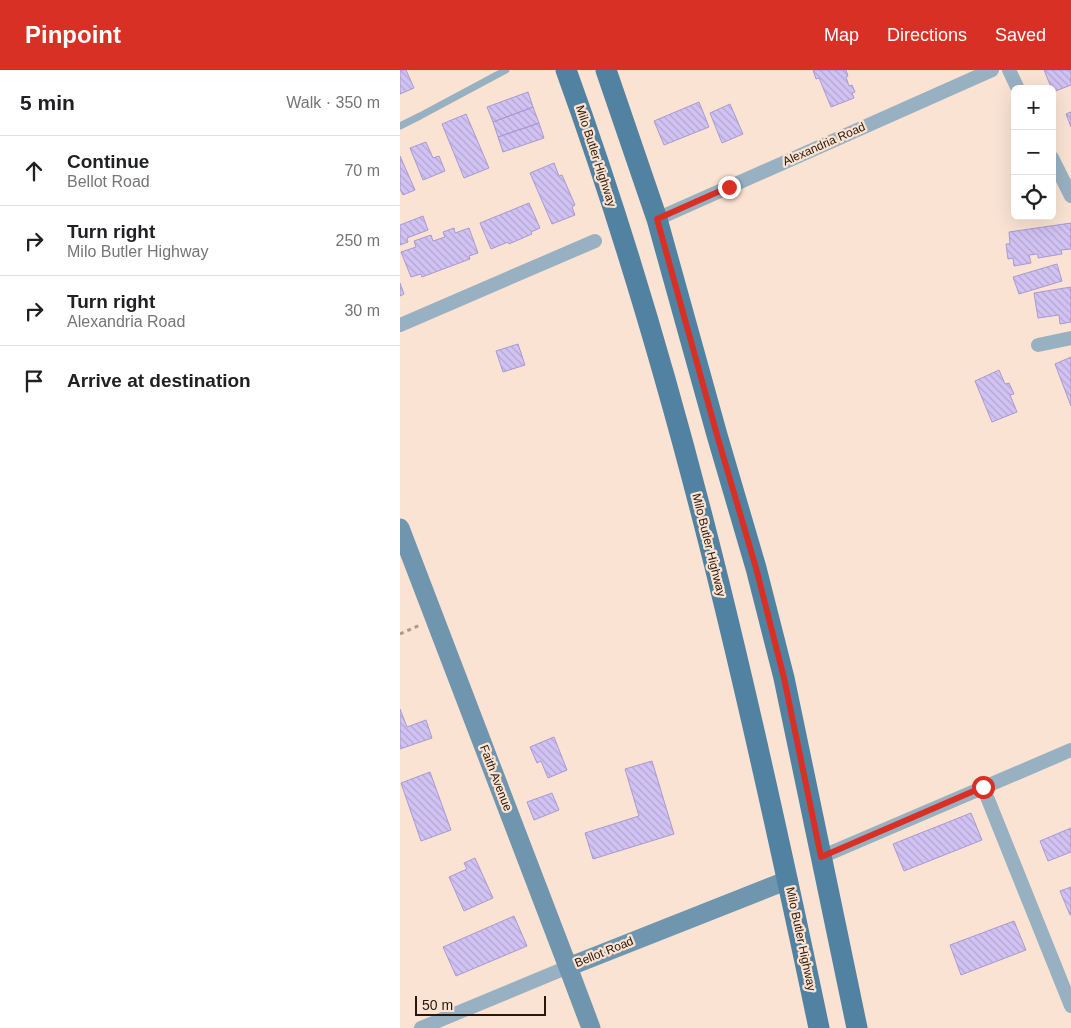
<!DOCTYPE html>
<html lang="en">
<head>
<meta charset="utf-8">
<style>
  body { margin:0; font-family:Helvetica,sans-serif; background:#f6f6f6; color:#202124 }
  .controls { position:absolute; right:15px; top:15px; display:grid; overflow:hidden; border-radius:8px; box-shadow:0 5px 20px #0002 }
  .controls button { width:45px; height:45px; display:grid; place-items:center; padding:0; border:0; border-bottom:1px solid #e0e0e0; background:#fff; color:#202124; font:25px sans-serif }
  .scale { position:absolute; left:15px; bottom:12px; width:131px; box-sizing:border-box; padding-left:5px; border:2px solid #2a1707; border-top:0; font-size:14px; line-height:18px; white-space:nowrap; color:#2a1707; -webkit-text-stroke:4px #fae3d3; paint-order:stroke }
  .stop { position:absolute; width:15px; height:15px; margin:-11px; border:4px solid #d93025; border-radius:50%; background:#fff }
  .stop.end { background:#d93025; border-color:#fff; box-shadow:0 1px 5px #0008 }
  .list { margin:0; padding:0; list-style:none }
  h2 { display:flex; justify-content:space-between; align-items:center; height:65px; margin:0; padding:0 20px; font-size:21px }
  h2 small { font-size:16px; font-weight:400; color:#757577 }
  .list li { display:grid; grid-template-columns:32px 1fr auto; gap:15px; align-items:center; box-sizing:border-box; height:70px; padding:0 20px; border-top:1px solid #e0e0e0 }
  .list b { display:block; font-size:19px; white-space:nowrap }
  .list p { margin:0; font-size:16px; white-space:nowrap; color:#757577 }
  .list em { font-size:16px; font-style:normal; color:#757577 }
  .icon { flex:none; width:28px; height:28px; fill:none; stroke:currentColor; stroke-width:2; stroke-linecap:round; stroke-linejoin:round }
  .map { position:relative; flex:none; width:671px; height:958px; overflow:hidden }
  header { display:flex; align-items:center; gap:30px; box-sizing:border-box; height:70px; padding:0 25px; background:#d93025; color:#fff }
  header strong { font-size:24px }
  nav { display:flex; gap:28px; margin-inline-start:auto; font-size:18px }
  main { display:flex }
  aside { flex:1; background:#fff }
  .map>svg:first-child { display:block }
  .building { fill:url(#building-back-hatch); stroke:#aa99d1 }
  .lines { fill:none; stroke-linecap:round; stroke-linejoin:round }
  .path { stroke:#af9989; stroke-width:3; stroke-dasharray:4 4; stroke-linecap:butt }
  .lane { stroke:#98b1c2; stroke-width:7 }
  .street { stroke:#98b1c2; stroke-width:14 }
  .secondary { stroke:#7096af; stroke-width:19 }
  .primary { stroke:#5282a1; stroke-width:21 }
  .route { stroke:#d93025; stroke-width:6 }
  .labels { text-anchor:middle; stroke-width:4.5; stroke-linejoin:round; paint-order:stroke }
  .street-label { font-size:12px; fill:#2a1707; stroke:#fae3d3 }
</style>
</head>
<body>
<header>
<strong>Pinpoint</strong>
<nav><a>Map</a><a>Directions</a><a>Saved</a></nav>
</header>
<main>
<aside>
<h2>5 min<small>Walk · 350 m</small></h2>
<ul class="list">
<li><svg class="icon" aria-label="ahead" viewBox="0 0 24 24"><path d="M12 20V5M6 11l6-6 6 6"/></svg><div><b>Continue</b><p>Bellot Road</p></div><em>70 m</em></li>
<li><svg class="icon" aria-label="right" viewBox="0 0 24 24"><path d="M7 20v-9h11M14 6l5 5-5 5"/></svg><div><b>Turn right</b><p>Milo Butler Highway</p></div><em>250 m</em></li>
<li><svg class="icon" aria-label="right" viewBox="0 0 24 24"><path d="M7 20v-9h11M14 6l5 5-5 5"/></svg><div><b>Turn right</b><p>Alexandria Road</p></div><em>30 m</em></li>
<li><svg class="icon" aria-label="arrive" viewBox="0 0 24 24"><path d="M6 21V4h12l-3 4 3 4H6"/></svg><div><b>Arrive at destination</b></div></li>
</ul>
</aside>
<div class="map">
<svg width="671" height="958" viewBox="0 0 671 958">
  <defs>
    <pattern id="building-back-hatch" width="6" height="6" patternUnits="userSpaceOnUse" patternTransform="scale(1.25)"><rect width="6" height="6" fill="#d0c2f3"/><path d="M-1 5l2 2M0 0l6 6M5-1l2 2" fill="none" stroke="#b3a6cf"/></pattern>
  </defs>
  <rect width="100%" height="100%" fill="#fae3d3"/>
  <path class="building" d="M0 0H6L14 18 0 24Z
    M413 0H446L448 6 446 7 449 16 452 15 455 22 452 23 454 28 431 37 419 8 416 9Z
    M644 0H671V15L653 22Z
    M128 22 133 37 93 52 87 37Z
    M299 32 309 57 264 75 254 51Z
    M330 34 343 64 322 73 310 43Z
    M133 37 139 53 98 67 93 52Z
    M671 42V57L666 44Z
    M66 44 89 98 64 108 42 54Z
    M139 53 144 68 103 82 98 67Z
    M26 72 33 88 39 86 45 101 23 110 10 78Z
    M0 86 15 120 3 125 0 119Z
    M154 93 159 106 162 105 175 135 172 137 175 145 152 154 130 103Z
    M129 133 140 158 131 162 132 164 109 174 108 172 91 179 80 153Z
    M23 146 28 160 7 168 8 172 0 175V155Z
    M671 153V179L661 180 662 184 638 188V184L629 185 631 193 614 196 613 188 608 189 606 174H610L609 162Z
    M54 158 55 163 69 158 78 183 69 186 70 189 22 207 21 204 11 207 1 182 16 177 14 171 31 165 33 171 45 167 43 162Z
    M657 194 662 211 619 224 613 207Z
    M0 213 4 224 0 226Z
    M671 217V252L660 254 659 245 638 248 634 223Z
    M118 274 125 295 103 302 96 281Z
    M671 287V336L655 294Z
    M599 300 605 314 609 313 614 324 610 325 617 342 592 352 575 311Z
    M0 639 7 657 26 650 32 668 0 679Z
    M154 667 167 700 148 708 141 691 137 693 130 677Z
    M252 691 274 764 193 789 185 763 239 746 225 699Z
    M30 702 51 760 21 771 1 713Z
    M152 723 159 740 134 750 127 732Z
    M571 743 582 770 504 801 493 774Z
    M671 758V782L648 791 640 771Z
    M75 788 93 828 64 841 49 807 67 799 64 793Z
    M671 817V845H670L660 821Z
    M114 846 127 876 56 906 43 877Z
    M614 851 626 880 561 905 550 875Z"/>
  <g class="lines">
    <path class="path" d="M0 564 20 555"/>
    <path class="lane" d="M0 56 20 46 106 0"/>
    <path class="street" d="M609 0 618 19
      M652 88 671 126
      M257 149 592 0
      M0 255 195 171
      M638 275 671 268
      M583 717 671 936
      M421 787 671 680
      M21 958 168 897"/>
    <path class="secondary" d="M0 458 168 897 191 958
      M168 897 388 810"/>
    <path class="primary" d="M166 0C279 311 351 635 419 958
      M206 0 257 149 317 365 356 498 384 608 457 958"/>
  </g>
  <g class="lines">
    <path class="route" d="M329 117 257 149 317 365 356 498 384 608 421 787 583 717"/>
  </g>
  <g class="labels">
    <g class="street-label">
      <text transform="translate(424 74) rotate(-24)" y="4">Alexandria Road</text>
      <text transform="translate(196 86) rotate(72)" y="4">Milo Butler Highway</text>
      <text transform="translate(309 475) rotate(76)" y="4">Milo Butler Highway</text>
      <text transform="translate(96 708) rotate(69)" y="4">Faith Avenue</text>
      <text transform="translate(401 869) rotate(78)" y="4">Milo Butler Highway</text>
      <text transform="translate(204 882) rotate(-22)" y="4">Bellot Road</text>
    </g>
  </g>
</svg>
<div class="controls">
<button>+</button>
<button>−</button>
<button><svg class="icon" aria-label="locate" viewBox="0 0 24 24"><circle cx="12" cy="12" r="6"/><path d="M12 2v4M12 18v4M2 12h4M18 12h4"/></svg></button>
</div>
<div class="scale">50 m</div>
<div class="stop" style="left:583px;top:717px"></div>
<div class="stop end" style="left:329px;top:117px"></div>
</div>
</main>
</body>
</html>
